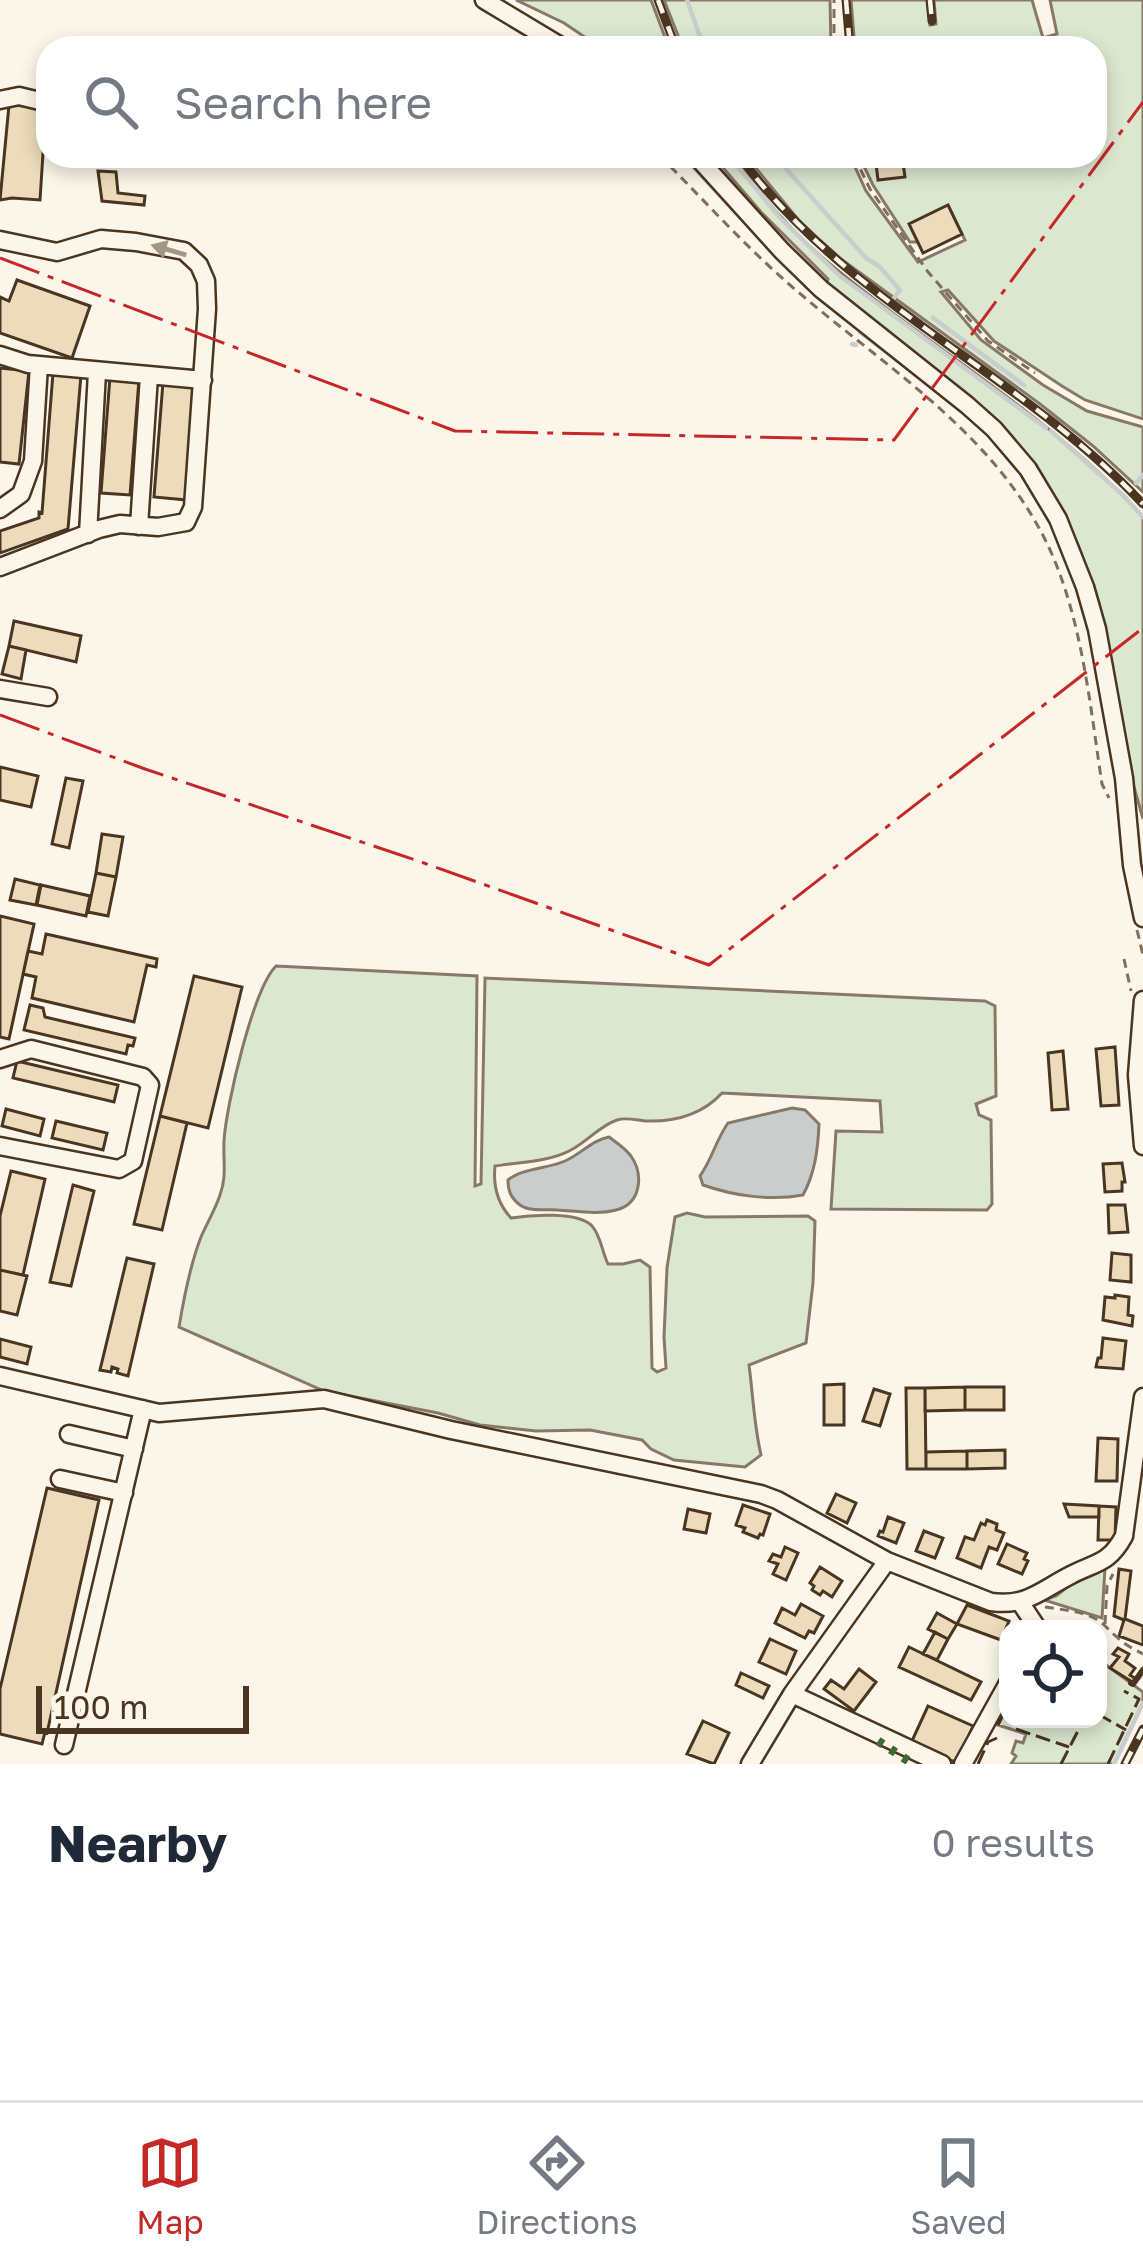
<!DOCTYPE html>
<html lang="en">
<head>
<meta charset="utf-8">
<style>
  body { margin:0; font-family:"Golos Text",sans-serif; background:#f6f6f7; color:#1f2937 }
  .controls { position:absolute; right:36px; bottom:36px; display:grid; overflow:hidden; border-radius:24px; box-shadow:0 6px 18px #0003 }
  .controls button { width:108px; height:108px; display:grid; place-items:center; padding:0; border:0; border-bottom:3px solid #e0e1e3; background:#fff; color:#1f2937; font:60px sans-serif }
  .scale { position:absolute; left:36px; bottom:30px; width:213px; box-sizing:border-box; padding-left:12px; border:6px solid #4a3520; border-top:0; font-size:33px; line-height:42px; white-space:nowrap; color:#4a3520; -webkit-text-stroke:9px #fbf6e9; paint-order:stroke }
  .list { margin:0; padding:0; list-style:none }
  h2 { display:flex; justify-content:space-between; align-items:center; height:156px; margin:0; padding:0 48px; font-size:51px }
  h2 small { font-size:39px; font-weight:400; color:#747a83 }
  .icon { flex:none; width:66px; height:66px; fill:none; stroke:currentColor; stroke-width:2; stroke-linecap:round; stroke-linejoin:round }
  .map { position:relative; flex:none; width:1143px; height:1764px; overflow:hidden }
  .search { position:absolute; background:#fff; box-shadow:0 6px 18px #0003; left:36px; right:36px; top:36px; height:132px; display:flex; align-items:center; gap:30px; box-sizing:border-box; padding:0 42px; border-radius:36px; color:#747a83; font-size:45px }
  .sheet { height:336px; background:#fff }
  nav { display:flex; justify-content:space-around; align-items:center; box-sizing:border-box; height:168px; border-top:3px solid #e0e1e3; background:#fff; font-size:33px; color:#747a83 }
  nav a { display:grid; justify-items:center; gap:6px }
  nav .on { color:#c62828 }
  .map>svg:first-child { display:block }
  .green { fill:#dce7d0; stroke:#887966; stroke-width:3 }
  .water { fill:#c9cecd; stroke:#887966; stroke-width:3 }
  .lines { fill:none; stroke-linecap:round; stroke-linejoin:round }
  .stream { stroke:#c9cecd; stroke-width:4.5 }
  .building { fill:#ecdcbc; stroke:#4a3520; stroke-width:3 }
  .minor-casing { stroke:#4a3520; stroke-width:21 }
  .path { stroke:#7f6f5c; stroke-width:3; stroke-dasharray:9 6; stroke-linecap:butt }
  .minor { stroke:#fbf6e9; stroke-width:16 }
  .rail-casing { stroke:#4a3520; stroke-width:9 }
  .rail { stroke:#fbf6e9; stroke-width:4.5; stroke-dasharray:14; stroke-linecap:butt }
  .hedge { stroke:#436837; stroke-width:9; stroke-dasharray:6 9; stroke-linecap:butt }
  .fence { stroke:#4a3520; stroke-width:3; stroke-dasharray:15 6; stroke-linecap:butt }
  .wall { stroke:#4a3520; stroke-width:6 }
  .power { stroke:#c62828; stroke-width:3; stroke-dasharray:42 9 6 9; stroke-linecap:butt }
  .oneway { fill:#a29684 }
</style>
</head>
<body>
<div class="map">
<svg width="1143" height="1764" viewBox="0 0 1143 1764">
  <rect width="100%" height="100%" fill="#fbf6e9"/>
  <path class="green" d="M516 0H651L669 48H601L564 23Z
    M664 0H830L831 48H683Z
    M851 0H928L930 25 936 24 934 0H1032L1043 38 1057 34 1050 0H1143V419L1085 400 1062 386 994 341 948 290 941 292 981 340 1043 385 1087 411 1143 427V492L1093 446 1040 404 841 259 801 223 746 156H850L866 191 918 262 965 240 948 206 910 224 918 242H910L873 185 859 156H1095V48H855Z
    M713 156H731C760 195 793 233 830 264 933 350 1052 416 1143 517V819L1129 769 1099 603 1078 545 1042 479 826 284 828 279 761 212Z
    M276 966 477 976 475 1186 481 1184 485 978 985 1001 995 1006 996 1096 976 1104 979 1115 991 1120 992 1204 987 1210 831 1209 836 1131 882 1132 880 1101 722 1093C702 1115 674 1122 645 1121 636 1120 625 1117 617 1120 599 1126 586 1143 569 1151 548 1162 518 1162 495 1166 493 1185 498 1204 511 1218 530 1215 578 1211 592 1226 601 1236 602 1252 608 1264H623L640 1260 650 1267 652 1368 657 1372 666 1368 664 1337 667 1268 675 1217 687 1213 705 1217 808 1216 815 1221 813 1283 806 1343 749 1365C753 1395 754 1425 761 1455L745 1467 674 1460 651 1449 642 1440 590 1430 536 1431 480 1425 438 1413 324 1391 179 1327C184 1297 190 1265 201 1237 207 1223 215 1210 220 1195 227 1176 223 1161 224 1141 226 1106 253 989 276 966Z
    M1105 1568 1102 1618 1044 1600 1056 1596 1079 1578Z
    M1098 1659 1143 1692V1703L1114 1764H1011L1016 1756 1012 1753 1016 1741 1023 1743 1026 1734 998 1725 1008 1704V1719H1098Z"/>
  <path class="water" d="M792 1108 805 1110 819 1124C818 1149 815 1173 803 1195 771 1201 734 1196 703 1185L700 1176C712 1159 716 1140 728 1123Z
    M609 1137C617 1143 625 1148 631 1156 644 1175 641 1204 616 1210 598 1215 576 1211 558 1210 546 1209 530 1212 520 1205 511 1198 508 1191 508 1180 523 1168 547 1169 565 1161 581 1154 592 1140 609 1137Z"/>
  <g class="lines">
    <path class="stream" d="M687 0 704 48
      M683 156 757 235
      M729 156 780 218 840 276 1046 428
      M777 156 787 170 866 258 880 267 900 290 894 298
      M825 302 845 319
      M933 318 1024 385
      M860 332 915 374
      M852 344 856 345
      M1051 431 1124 496 1143 517
      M1136 483 1143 475
      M1114 1764 1143 1703"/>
  </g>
  <path class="building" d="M9 105 46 107 40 200 12 198 0 200Z
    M113 156H171L170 166 113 160Z
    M875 156H902L905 177 878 180Z
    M98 171 116 172 118 193 145 196 144 205 102 201Z
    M948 205 962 234 923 253 909 224Z
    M17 280 90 306 72 358 0 333V297L9 301Z
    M0 368 29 371 19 464 0 462Z
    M53 373 81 375 68 529 0 553V531L39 518V512L42 513Z
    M110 377 139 379 130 495 101 493Z
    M163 382 197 384 187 500 154 497Z
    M14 621 81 636 76 662 9 646Z
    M9 646 26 650 21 679 2 674Z
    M0 767 38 776 31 807 0 800Z
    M66 778 83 781 69 848 52 844Z
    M102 834 123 837 116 877 96 873Z
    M96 873 116 877 108 916 88 912Z
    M15 879 40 885 36 905 10 900Z
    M41 885 90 896 86 916 37 905Z
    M0 916 34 924 9 1039 0 1037Z
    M46 934 157 959 156 967 147 965 134 1022 32 998 36 977 23 974 28 951 42 954Z
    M194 976 242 987 208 1128 160 1116Z
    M30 1005 43 1008 45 1017 135 1038 133 1046 128 1045 126 1054 24 1030Z
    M1115 1047 1119 1105 1101 1106 1096 1049Z
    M1063 1051 1068 1109 1052 1110 1048 1053Z
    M17 1061 118 1085 114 1102 13 1078Z
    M6 1109 44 1119 40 1136 2 1126Z
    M160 1116 187 1123 162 1230 134 1224Z
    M56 1121 107 1133 103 1150 52 1138Z
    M1122 1163 1125 1182H1122V1191L1105 1192 1103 1164Z
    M11 1171 45 1179 23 1275 0 1270V1216Z
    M73 1185 94 1191 71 1286 50 1282Z
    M1108 1205H1125L1128 1232 1109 1233Z
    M1112 1253 1131 1255V1282L1110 1280Z
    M127 1258 154 1264 128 1376 117 1373 118 1369 112 1367 111 1372 100 1370Z
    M0 1270 27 1276 17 1315 0 1311Z
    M1115 1295 1129 1297 1128 1315 1133 1316 1132 1326 1103 1320 1105 1297 1115 1298Z
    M1103 1338 1126 1341 1123 1369 1096 1367 1098 1358H1101Z
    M0 1339 31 1347 27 1364 0 1357Z
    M844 1384V1425H824V1385Z
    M965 1387V1410L925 1411V1388Z
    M965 1387H1004V1410H965Z
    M906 1388H925L926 1469H907Z
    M874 1389 890 1394 880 1426 863 1421Z
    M1098 1438 1118 1439 1117 1481H1096Z
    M1005 1450V1468L967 1469V1451Z
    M967 1451V1469H926V1452Z
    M47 1488 99 1500 47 1733 45 1732 42 1744 0 1734V1689Z
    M836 1494 856 1503 847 1523 827 1513Z
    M1064 1504 1099 1506V1517H1069Z
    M743 1505 770 1514 763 1535 760 1534 758 1538 743 1532 745 1528 736 1525Z
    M1099 1506 1116 1507 1115 1540H1098Z
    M688 1509 710 1514 706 1533 684 1529Z
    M888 1517 904 1523 896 1543 878 1536 880 1531 883 1532Z
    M987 1520 997 1524 996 1530 1004 1533 997 1550 989 1547 981 1568 957 1558 965 1537 974 1540 981 1523 985 1525Z
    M924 1531 943 1538 935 1558 916 1551Z
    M1007 1544 1027 1553 1024 1559 1028 1561 1022 1574 998 1564Z
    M785 1547 798 1553 786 1580 773 1574 778 1564 769 1561 773 1554 781 1557Z
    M820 1567 842 1581 832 1597 823 1591 820 1595 812 1590 814 1586 810 1583Z
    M1119 1569 1131 1571 1125 1619 1143 1626V1645L1119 1636 1124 1620 1114 1616Z
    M801 1604 823 1616 814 1633 809 1631 805 1638 775 1623 782 1608 795 1615Z
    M967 1605 1009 1621 1001 1640 957 1624Z
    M937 1613 957 1624 948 1639 928 1629Z
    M935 1632 948 1639 937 1660 923 1654Z
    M770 1639 796 1651 786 1674 759 1662Z
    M909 1647 981 1682 971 1700 899 1667Z
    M1118 1648 1129 1654 1125 1661 1135 1668 1130 1675 1136 1679 1134 1683 1110 1668 1119 1657 1113 1654Z
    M859 1669 876 1682 854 1711 824 1689 831 1680 844 1689Z
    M741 1673 769 1686 763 1698 736 1685Z
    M928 1706 973 1726 957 1763 911 1743Z
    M703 1721 729 1733 714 1764 687 1754Z"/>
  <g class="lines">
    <g class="minor-casing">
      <path id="minor" d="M484 0 564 48
        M0 100 19 96 48 103
        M696 156 782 251 821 289 967 405 994 429 1028 469 1058 519 1085 587 1097 629 1124 778 1132 865 1143 918
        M0 240 57 252 101 239 136 242 184 251 199 265 206 281 207 309 193 507 186 522 158 527 120 524 99 529 0 567
        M0 355 28 364 203 380
        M0 509 21 494 33 461 39 365
        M139 526 149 376
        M88 534 97 372
        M0 689 48 697
        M1143 1000 1137 1075 1143 1146
        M0 1059 31 1049 143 1077 150 1085 133 1161 119 1169 0 1146
        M0 1376 159 1413 324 1399 451 1430 761 1494 777 1500 887 1561 991 1602C1027 1607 1041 1590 1071 1575 1096 1562 1109 1564 1124 1536L1143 1397
        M69 1434 134 1449
        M60 1479 124 1493
        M887 1561 792 1694 942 1764
        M1020 1602 1038 1629
        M64 1745 143 1409
        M750 1764 792 1694
        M963 1764 1008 1683"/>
    </g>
    <path class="path" d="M834 48V0
      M660 156C703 199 744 245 790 285 884 367 998 434 1051 552 1083 625 1090 706 1102 784L1109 798
      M854 156 870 189 928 272 988 341 1035 373
      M1137 930 1143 955
      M1124 959 1131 991
      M1045 1607C1063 1610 1088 1611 1103 1624 1119 1639 1121 1643 1143 1654
      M1105 1624 1107 1586 1113 1574"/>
    <use href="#minor" class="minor"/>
    <g class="rail-casing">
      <path id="rail" d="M658 0 676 48
        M846 0 850 48
        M930 0 932 21
        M739 156C849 305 1020 372 1143 504
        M1125 1764 1143 1729"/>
    </g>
    <use href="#rail" class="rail"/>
    <path class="hedge" d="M878 1741 913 1764"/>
    <path class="fence" d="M1098 1714 1126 1730
      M998 1725 1008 1704
      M1016 1729 1069 1747
      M978 1764 988 1742 997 1738
      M1061 1764 1084 1719
      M1108 1764 1139 1699 1124 1691"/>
    <path class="wall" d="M1131 1683 1133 1684 1143 1670"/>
    <path class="power" d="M0 258 455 431 894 440 1143 102
      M0 715 145 769 424 863 709 965 1143 628"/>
  </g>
  <defs><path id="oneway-solid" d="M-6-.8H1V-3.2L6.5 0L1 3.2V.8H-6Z" transform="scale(3)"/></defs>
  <use class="oneway" href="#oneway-solid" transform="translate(169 250) rotate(-164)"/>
</svg>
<div class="controls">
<button><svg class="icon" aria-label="locate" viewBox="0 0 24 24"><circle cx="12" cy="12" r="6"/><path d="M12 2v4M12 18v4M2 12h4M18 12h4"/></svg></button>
</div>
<div class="scale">100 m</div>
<div class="search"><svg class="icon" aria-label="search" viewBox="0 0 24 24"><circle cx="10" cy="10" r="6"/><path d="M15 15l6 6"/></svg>Search here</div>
</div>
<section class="sheet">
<h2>Nearby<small>0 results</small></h2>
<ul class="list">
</ul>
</section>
<nav>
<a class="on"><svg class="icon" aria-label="map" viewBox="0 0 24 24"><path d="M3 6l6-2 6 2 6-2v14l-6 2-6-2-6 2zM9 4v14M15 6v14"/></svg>Map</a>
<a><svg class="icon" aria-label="directions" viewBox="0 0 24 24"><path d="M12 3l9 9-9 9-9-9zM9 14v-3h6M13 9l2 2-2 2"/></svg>Directions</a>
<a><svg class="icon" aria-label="saved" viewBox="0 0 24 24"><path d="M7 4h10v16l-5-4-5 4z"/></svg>Saved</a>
</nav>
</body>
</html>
